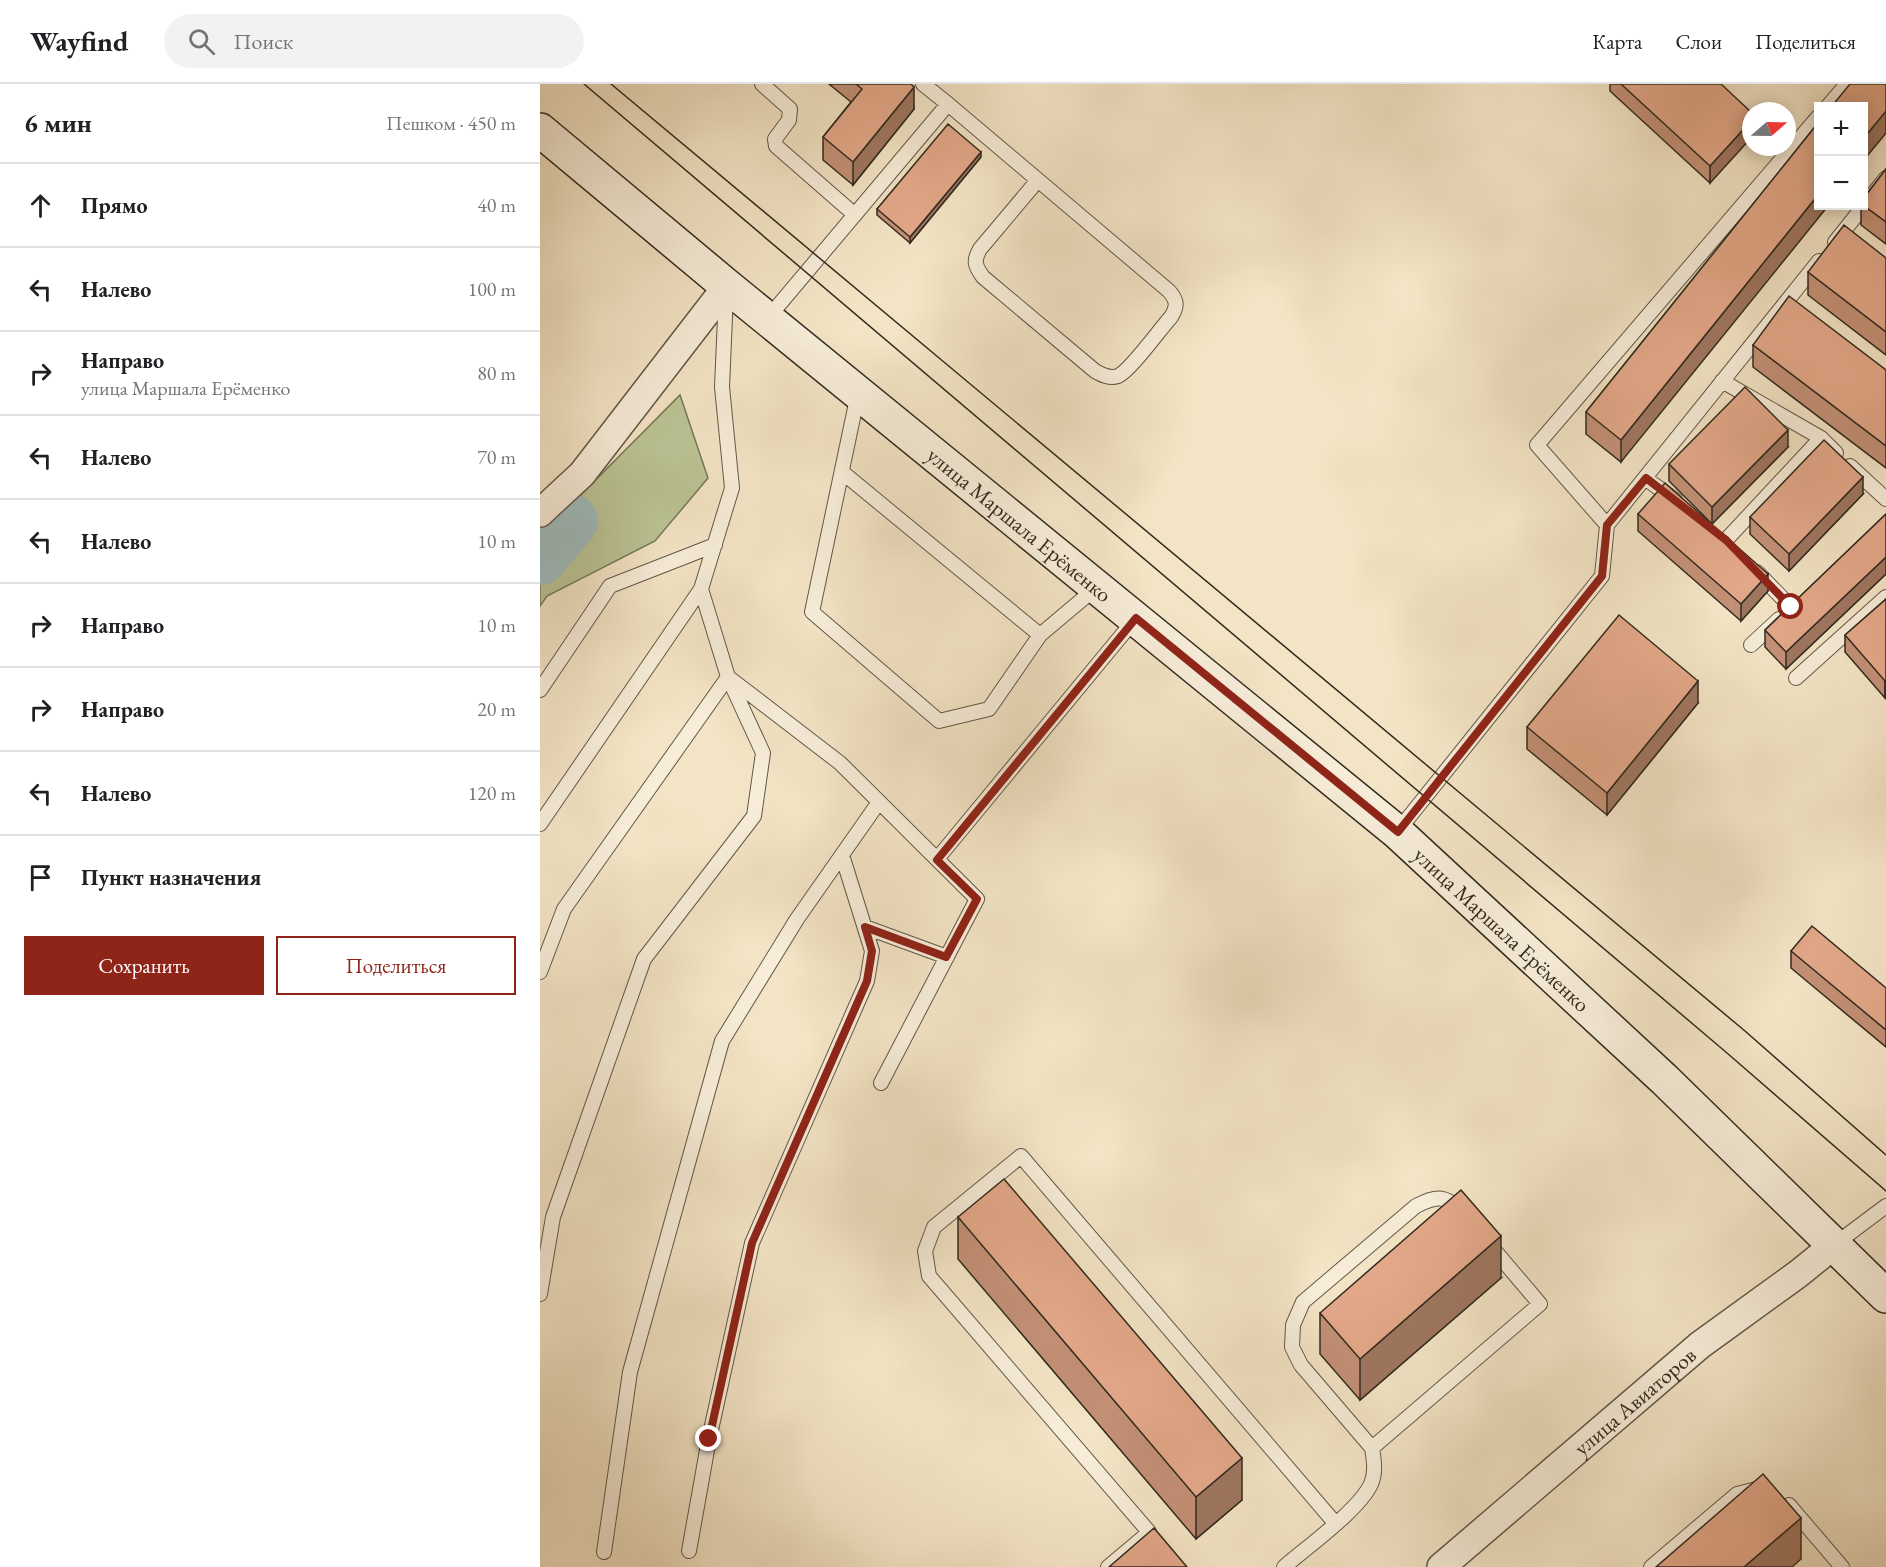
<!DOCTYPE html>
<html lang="ru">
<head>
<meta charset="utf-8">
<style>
  body { margin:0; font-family:"EB Garamond",serif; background:#f2f2f2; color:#202124 }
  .controls { position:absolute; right:18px; top:18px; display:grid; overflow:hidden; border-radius:0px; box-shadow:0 3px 15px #0003 }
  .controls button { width:54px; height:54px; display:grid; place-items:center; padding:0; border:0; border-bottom:2px solid #e0e0e0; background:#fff; color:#202124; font:30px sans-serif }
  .compass { position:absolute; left:1202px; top:18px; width:54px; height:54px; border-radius:50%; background:#fff; box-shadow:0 3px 15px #0003; rotate:70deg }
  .stop { position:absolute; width:18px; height:18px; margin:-14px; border:4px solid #8f2418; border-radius:50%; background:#fff }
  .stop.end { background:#8f2418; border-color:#fff; box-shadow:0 2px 6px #0008 }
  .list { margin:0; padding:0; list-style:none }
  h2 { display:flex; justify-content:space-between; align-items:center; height:78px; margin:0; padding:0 24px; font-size:26px }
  h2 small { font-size:20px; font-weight:400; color:#757577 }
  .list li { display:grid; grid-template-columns:39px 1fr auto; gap:18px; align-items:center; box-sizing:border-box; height:84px; padding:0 24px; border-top:2px solid #e0e0e0 }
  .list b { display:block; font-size:22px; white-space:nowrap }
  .list p { margin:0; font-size:20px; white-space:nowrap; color:#757577 }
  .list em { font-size:20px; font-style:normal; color:#757577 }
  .actions { display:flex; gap:12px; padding:18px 24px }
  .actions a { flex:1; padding:14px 0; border:2px solid #8f2418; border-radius:0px; text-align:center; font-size:21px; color:#8f2418 }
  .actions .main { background:#8f2418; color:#fff }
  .icon { flex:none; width:33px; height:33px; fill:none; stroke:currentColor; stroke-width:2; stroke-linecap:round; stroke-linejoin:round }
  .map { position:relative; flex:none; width:1346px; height:1483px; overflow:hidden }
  header { display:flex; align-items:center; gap:36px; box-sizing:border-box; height:84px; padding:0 30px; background:#fff; border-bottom:2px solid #e0e0e0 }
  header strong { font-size:28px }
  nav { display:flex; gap:33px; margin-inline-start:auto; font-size:21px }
  .search { width:420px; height:54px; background:#f2f2f2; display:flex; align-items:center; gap:15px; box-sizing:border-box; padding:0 21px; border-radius:33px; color:#757577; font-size:22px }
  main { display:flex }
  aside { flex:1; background:#fff }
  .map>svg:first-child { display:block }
  .green { fill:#bbc495; stroke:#76775a; stroke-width:1.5 }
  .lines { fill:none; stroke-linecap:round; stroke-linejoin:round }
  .river { stroke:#9fbcbe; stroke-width:54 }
  .lane-casing { stroke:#625848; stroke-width:16 }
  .street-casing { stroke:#625848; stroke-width:30 }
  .secondary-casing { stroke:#322a1f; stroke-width:36 }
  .lane { stroke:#f7edd9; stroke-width:14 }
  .street { stroke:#f7edd9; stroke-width:27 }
  .secondary { stroke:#f7edd9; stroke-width:33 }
  .tram { stroke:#322a1f; stroke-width:1.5 }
  .wall { fill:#c39076; stroke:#322a1f; stroke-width:1.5 }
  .shaded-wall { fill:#9f7660; stroke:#322a1f; stroke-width:1.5 }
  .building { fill:#e3a889; stroke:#322a1f; stroke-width:1.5 }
  .route { stroke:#8f2418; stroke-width:8 }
  .labels { text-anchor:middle; stroke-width:6; stroke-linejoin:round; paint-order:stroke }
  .street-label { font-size:22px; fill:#322a1f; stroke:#f7edd9 }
</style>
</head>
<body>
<header>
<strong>Wayfind</strong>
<div class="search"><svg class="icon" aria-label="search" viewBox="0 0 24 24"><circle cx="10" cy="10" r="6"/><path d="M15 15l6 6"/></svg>Поиск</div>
<nav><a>Карта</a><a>Слои</a><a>Поделиться</a></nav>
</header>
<main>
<aside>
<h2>6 мин<small>Пешком · 450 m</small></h2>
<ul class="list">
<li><svg class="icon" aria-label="ahead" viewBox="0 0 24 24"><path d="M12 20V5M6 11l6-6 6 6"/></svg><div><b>Прямо</b></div><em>40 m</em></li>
<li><svg class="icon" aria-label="left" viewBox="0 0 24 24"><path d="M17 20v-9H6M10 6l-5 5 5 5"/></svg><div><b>Налево</b></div><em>100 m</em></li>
<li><svg class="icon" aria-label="right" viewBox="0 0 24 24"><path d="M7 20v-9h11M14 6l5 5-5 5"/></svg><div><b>Направо</b><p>улица Маршала Ерёменко</p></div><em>80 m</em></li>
<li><svg class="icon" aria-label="left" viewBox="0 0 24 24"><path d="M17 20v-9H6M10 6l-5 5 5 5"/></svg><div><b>Налево</b></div><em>70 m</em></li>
<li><svg class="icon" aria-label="left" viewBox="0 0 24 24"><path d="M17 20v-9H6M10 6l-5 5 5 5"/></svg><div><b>Налево</b></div><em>10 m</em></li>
<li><svg class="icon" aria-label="right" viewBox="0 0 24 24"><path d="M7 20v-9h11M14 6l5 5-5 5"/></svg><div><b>Направо</b></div><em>10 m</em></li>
<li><svg class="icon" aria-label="right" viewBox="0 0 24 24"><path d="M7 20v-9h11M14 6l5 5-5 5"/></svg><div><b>Направо</b></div><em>20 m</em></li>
<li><svg class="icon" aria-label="left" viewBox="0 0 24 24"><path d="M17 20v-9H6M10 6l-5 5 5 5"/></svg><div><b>Налево</b></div><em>120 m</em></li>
<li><svg class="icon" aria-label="arrive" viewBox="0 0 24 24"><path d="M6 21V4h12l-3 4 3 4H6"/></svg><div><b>Пункт назначения</b></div></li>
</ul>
<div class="actions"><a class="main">Сохранить</a><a>Поделиться</a></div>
</aside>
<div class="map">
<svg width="1346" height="1483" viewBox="0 0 1346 1483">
  <rect width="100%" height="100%" fill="#f3e4c5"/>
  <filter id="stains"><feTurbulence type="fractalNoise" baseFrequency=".00333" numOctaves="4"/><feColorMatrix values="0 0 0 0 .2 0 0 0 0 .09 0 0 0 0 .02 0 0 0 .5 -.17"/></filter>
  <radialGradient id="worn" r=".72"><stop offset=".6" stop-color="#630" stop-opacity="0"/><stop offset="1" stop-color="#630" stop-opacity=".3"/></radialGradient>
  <path class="green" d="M140 311 168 394 115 457 7 512 0 522V452Z"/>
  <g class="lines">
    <path class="river" d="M0 474 31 437"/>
    <g class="lane-casing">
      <path id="lane" d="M222 0 250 25 249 36 235 55 236 62 315 131
        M408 20 629 207C637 216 638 222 631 233 620 245 590 287 578 292 570 295 562 291 555 287L443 193C435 182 433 177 440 165L498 96
        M1288 22 1307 0
        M1295 158 1346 94
        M227 235 408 20 383 0
        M1182 297 1281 354 1296 369
        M318 310 272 528 399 637 449 625 500 551 557 503
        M1310 382 1346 415
        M302 388 500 551
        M1105 394 1135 416
        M1067 441 1279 177
        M1186 456 1281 354
        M1217 488 1251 523
        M1211 561 1239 535
        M1256 594 1346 513
        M0 606 70 502 175 461
        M0 740 161 505
        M857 748 1062 492 1067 441 997 361 1278 33
        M397 775 596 534
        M325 843 407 873
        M0 888 24 825 188 593 300 679 437 815 341 999
        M1294 1161 1346 1122
        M0 1210 13 1133 104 875 214 732 223 669 188 593 161 505 192 404 182 303 186 210
        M832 1364 761 1281 752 1263 753 1241 763 1218 876 1122C895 1112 906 1110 921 1128
        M1249 1421 1302 1483
        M609 1448 389 1192 385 1167 394 1143 481 1072 795 1439
        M149 1467 169 1355 212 1159 327 897 332 867 302 771
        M64 1468 90 1288 182 957 257 835 339 718
        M568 1483 606 1451
        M744 1483C767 1463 819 1426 831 1400 836 1389 834 1376 832 1364L1000 1220 949 1160
        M1111 1483 1197 1410 1217 1405"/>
    </g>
    <g class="street-casing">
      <g id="street">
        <path d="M0 429 42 390 187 202"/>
        <path id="s1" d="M901 1483 1160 1261 1258 1190 1294 1161"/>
      </g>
    </g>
    <g class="secondary-casing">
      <g id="secondary">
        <path id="s2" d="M0 46 187 202 857 748 1125 996 1346 1212"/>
      </g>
    </g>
    <use href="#lane" class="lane"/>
    <use href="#street" class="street"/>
    <use href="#secondary" class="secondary"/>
    <path class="tram" d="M44 0 1187 969 1346 1107
      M71 0 1205 947 1346 1071"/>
  </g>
  <path class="wall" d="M289 0H371L374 25 313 101 283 76V53L311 18Z
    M1070 0H1181L1170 99 1070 7Z
    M1278 39 1081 378 1046 350V328Z
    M441 73 370 159 337 131V125Z
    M1346 85V160L1321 141V122H1323V115Z
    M1346 174V271L1268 211V188Z
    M1213 261 1346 286V384L1213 283Z
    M1248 363 1172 440 1129 397V380Z
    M1323 410 1249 487 1210 450V433Z
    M1098 430 1228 507 1201 537 1098 447Z
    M1346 430V490L1246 585 1225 563V546Z
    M1346 515 1345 614 1305 568V551Z
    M1158 619 1067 731 987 665V643Z
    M1251 867 1346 904V963L1251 884Z
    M418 1133 702 1416 656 1455 418 1175Z
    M961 1194 820 1316 780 1270V1229Z"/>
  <path class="shaded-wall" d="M374 3V25L313 101V78Z
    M1346 27V49L1323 77V55Z
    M1211 37V54L1170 99V82Z
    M441 68V73L370 159V153Z
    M1278 111V122H1288L1081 378V356Z
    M1248 346V363L1172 440V423Z
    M1323 393V410L1249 487V470Z
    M1346 473V490L1246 585V568Z
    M1228 490V507L1201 537V520Z
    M1346 596V614H1345V597Z
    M1158 597V619L1067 731V709Z
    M961 1152V1194L820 1316V1275Z
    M702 1374V1416L656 1455V1413Z
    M1261 1434V1475L1252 1483H1204Z"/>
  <path class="building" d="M316 0H371L374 3 313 78 283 53 322 5Z
    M1081 0H1181L1211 28V37L1170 82Z
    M1310 0H1346V27L1323 55V22H1292Z
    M1278 39V111L1081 356 1046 328Z
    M408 40 441 68 370 153 337 125Z
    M1346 85V138L1323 121V115Z
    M1304 141 1346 174V248L1268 188Z
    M1249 212 1346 286V362L1213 261Z
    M1205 303 1248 346 1172 423 1129 380Z
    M1284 356 1323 393 1249 470 1210 433Z
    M1125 399 1228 490 1201 520 1098 430Z
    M1346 430V473L1246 568 1225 546Z
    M1346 515V596L1345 597 1305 551Z
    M1079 531 1158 597 1067 709 987 643Z
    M1272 842 1346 904V946L1251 867Z
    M464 1095 702 1374 656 1413 418 1133Z
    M921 1106 961 1152 820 1275 780 1229Z
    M1223 1390 1261 1434 1204 1483H1116Z
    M614 1444 647 1483H569Z"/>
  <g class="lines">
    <path class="route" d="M169 1355 212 1159 327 897 332 867 325 843 406 873 437 815 397 776 596 534 858 748 1062 492 1067 441 1106 394 1186 456 1251 523"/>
  </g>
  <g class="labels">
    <g class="street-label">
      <text dy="8" stroke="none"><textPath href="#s2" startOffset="621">улица Маршала Ерёменко</textPath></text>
      <text dy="8" stroke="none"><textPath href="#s2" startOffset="1251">улица Маршала Ерёменко</textPath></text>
      <text dy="8" stroke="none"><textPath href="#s1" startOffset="255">улица Авиаторов</textPath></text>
    </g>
  </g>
  <rect width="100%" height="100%" filter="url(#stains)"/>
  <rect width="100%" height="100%" fill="url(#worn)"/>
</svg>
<div class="controls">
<button>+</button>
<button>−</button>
</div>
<svg class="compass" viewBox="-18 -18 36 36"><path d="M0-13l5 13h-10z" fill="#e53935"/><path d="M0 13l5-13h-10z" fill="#757577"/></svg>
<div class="stop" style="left:1251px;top:523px"></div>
<div class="stop end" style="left:169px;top:1355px"></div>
</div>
</main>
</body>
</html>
